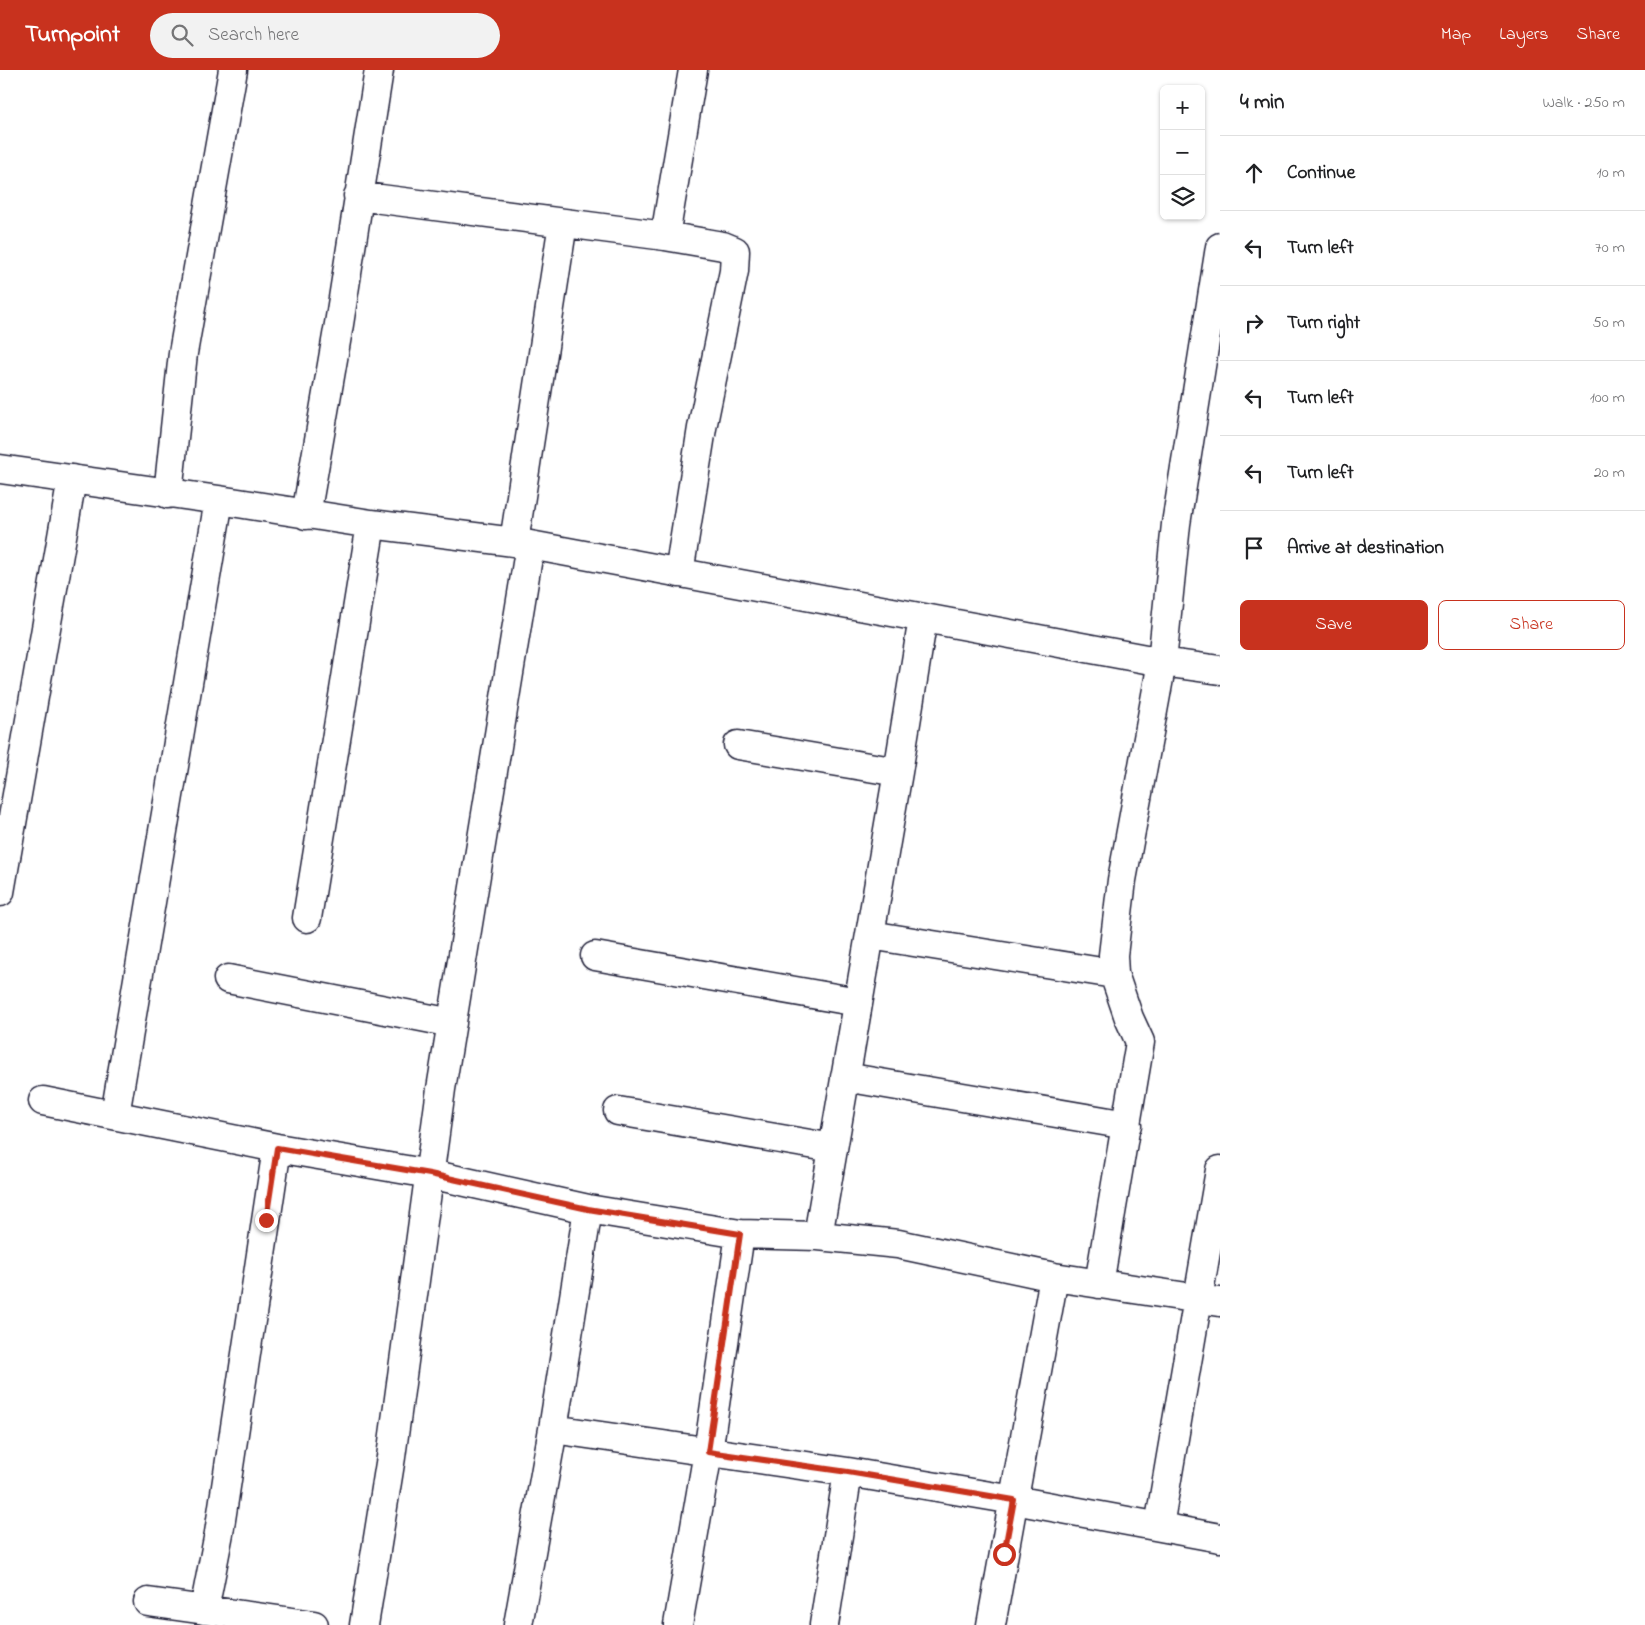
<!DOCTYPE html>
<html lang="en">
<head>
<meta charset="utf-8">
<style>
  body { margin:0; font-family:"Indie Flower",sans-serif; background:#f2f2f2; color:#202124 }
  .controls { position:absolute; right:15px; top:15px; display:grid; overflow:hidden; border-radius:8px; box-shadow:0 1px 4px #0004 }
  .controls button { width:45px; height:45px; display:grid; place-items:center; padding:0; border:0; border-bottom:1px solid #e0e0e0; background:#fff; color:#202124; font:25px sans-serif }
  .stop { position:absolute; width:15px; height:15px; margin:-11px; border:4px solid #c8321e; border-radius:50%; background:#fff }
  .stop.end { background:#c8321e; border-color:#fff; box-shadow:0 1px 5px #0008 }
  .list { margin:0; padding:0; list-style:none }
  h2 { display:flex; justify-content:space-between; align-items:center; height:65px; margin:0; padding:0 20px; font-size:21px }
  h2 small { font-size:16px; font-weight:400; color:#757577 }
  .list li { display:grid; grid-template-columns:32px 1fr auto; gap:15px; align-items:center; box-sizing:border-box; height:75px; padding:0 20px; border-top:1px solid #e0e0e0 }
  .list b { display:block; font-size:19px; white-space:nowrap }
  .list em { font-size:16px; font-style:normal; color:#757577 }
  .actions { display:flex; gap:10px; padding:15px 20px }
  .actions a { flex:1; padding:11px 0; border:1px solid #c8321e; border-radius:8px; text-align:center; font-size:18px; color:#c8321e }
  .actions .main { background:#c8321e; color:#fff }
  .icon { flex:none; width:28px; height:28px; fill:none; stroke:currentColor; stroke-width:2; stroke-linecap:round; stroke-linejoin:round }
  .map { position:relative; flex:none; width:1220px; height:1555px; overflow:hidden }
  header { display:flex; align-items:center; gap:30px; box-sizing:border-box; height:70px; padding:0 25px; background:#c8321e; color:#fff }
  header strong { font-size:24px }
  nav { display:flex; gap:28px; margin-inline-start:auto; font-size:18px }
  .search { width:350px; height:45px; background:#f2f2f2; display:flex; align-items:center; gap:12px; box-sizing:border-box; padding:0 18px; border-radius:28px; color:#757577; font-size:19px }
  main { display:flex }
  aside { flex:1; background:#fff }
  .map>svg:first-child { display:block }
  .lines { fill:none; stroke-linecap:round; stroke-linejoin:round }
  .minor-casing { stroke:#22223b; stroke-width:31 }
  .minor { stroke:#fff; stroke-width:28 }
  .route { stroke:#c8321e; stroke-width:6 }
</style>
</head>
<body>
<header>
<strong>Turnpoint</strong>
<div class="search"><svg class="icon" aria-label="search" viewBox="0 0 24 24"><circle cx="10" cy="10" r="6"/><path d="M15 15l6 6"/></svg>Search here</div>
<nav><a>Map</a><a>Layers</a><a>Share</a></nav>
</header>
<main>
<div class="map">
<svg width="1220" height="1555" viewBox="0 0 1220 1555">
  <rect width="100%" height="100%" fill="#fff"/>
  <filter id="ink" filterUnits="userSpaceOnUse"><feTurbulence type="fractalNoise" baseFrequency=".02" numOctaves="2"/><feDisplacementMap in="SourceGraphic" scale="10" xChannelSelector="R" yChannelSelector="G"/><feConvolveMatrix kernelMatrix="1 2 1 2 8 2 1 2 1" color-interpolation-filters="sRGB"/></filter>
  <g filter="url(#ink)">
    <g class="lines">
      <g class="minor-casing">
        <path id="minor" d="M358 126 665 166 723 176 735 181 734 201 702 358 679 503
          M665 166 693 0
          M0 399 219 430 371 454 514 472 1162 592 1220 600
          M168 424 183 283 233 0
          M306 445 339 254 379 0
          M514 472 563 153
          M738 675 898 702
          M0 822 72 409
          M307 848 371 454
          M870 865 1114 904
          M595 886 858 932
          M228 909 452 953
          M845 1007 1127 1055
          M43 1031 277 1078 430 1104 588 1139 740 1164 818 1166 898 1174 1054 1207 1220 1232
          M618 1041 833 1078
          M115 1045 219 430
          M818 1166 898 702 923 548
          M1099 1214 1140 972 1129 948 1114 904 1113 885 1122 810 1162 592 1176 454 1220 177
          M553 1359 848 1402 1014 1430 1220 1468
          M1159 1456 1220 1100
          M148 1532 314 1555
          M204 1540 219 1463 277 1078
          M364 1555 391 1387 441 1019 530 475
          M518 1555 553 1359 588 1139
          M678 1555 708 1382 740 1164
          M824 1555 848 1402
          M991 1555 1054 1207"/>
      </g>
      <use href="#minor" class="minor"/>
    </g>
  </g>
  <g class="lines" filter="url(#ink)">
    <path class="route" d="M266 1150 277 1078 430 1104 588 1139 740 1164 708 1382 848 1402 1014 1430 1004 1484"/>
  </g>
</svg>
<div class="controls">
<button>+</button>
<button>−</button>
<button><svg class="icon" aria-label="layers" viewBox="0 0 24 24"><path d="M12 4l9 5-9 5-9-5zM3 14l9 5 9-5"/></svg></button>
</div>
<div class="stop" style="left:1004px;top:1484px"></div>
<div class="stop end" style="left:266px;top:1150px"></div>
</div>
<aside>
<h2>4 min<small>Walk · 250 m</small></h2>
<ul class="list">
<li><svg class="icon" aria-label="ahead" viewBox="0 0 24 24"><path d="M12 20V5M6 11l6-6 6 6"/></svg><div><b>Continue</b></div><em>10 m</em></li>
<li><svg class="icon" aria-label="left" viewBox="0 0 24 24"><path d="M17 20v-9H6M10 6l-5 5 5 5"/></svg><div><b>Turn left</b></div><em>70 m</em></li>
<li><svg class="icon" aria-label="right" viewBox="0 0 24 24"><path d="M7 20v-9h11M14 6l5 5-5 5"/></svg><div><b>Turn right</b></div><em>50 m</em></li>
<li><svg class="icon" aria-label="left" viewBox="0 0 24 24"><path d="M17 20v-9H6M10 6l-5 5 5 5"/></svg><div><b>Turn left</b></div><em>100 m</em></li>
<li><svg class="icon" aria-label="left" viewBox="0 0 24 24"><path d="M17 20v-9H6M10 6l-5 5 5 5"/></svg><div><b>Turn left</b></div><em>20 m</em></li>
<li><svg class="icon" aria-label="arrive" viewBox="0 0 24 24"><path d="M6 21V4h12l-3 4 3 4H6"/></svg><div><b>Arrive at destination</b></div></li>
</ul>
<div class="actions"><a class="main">Save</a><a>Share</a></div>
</aside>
</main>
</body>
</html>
